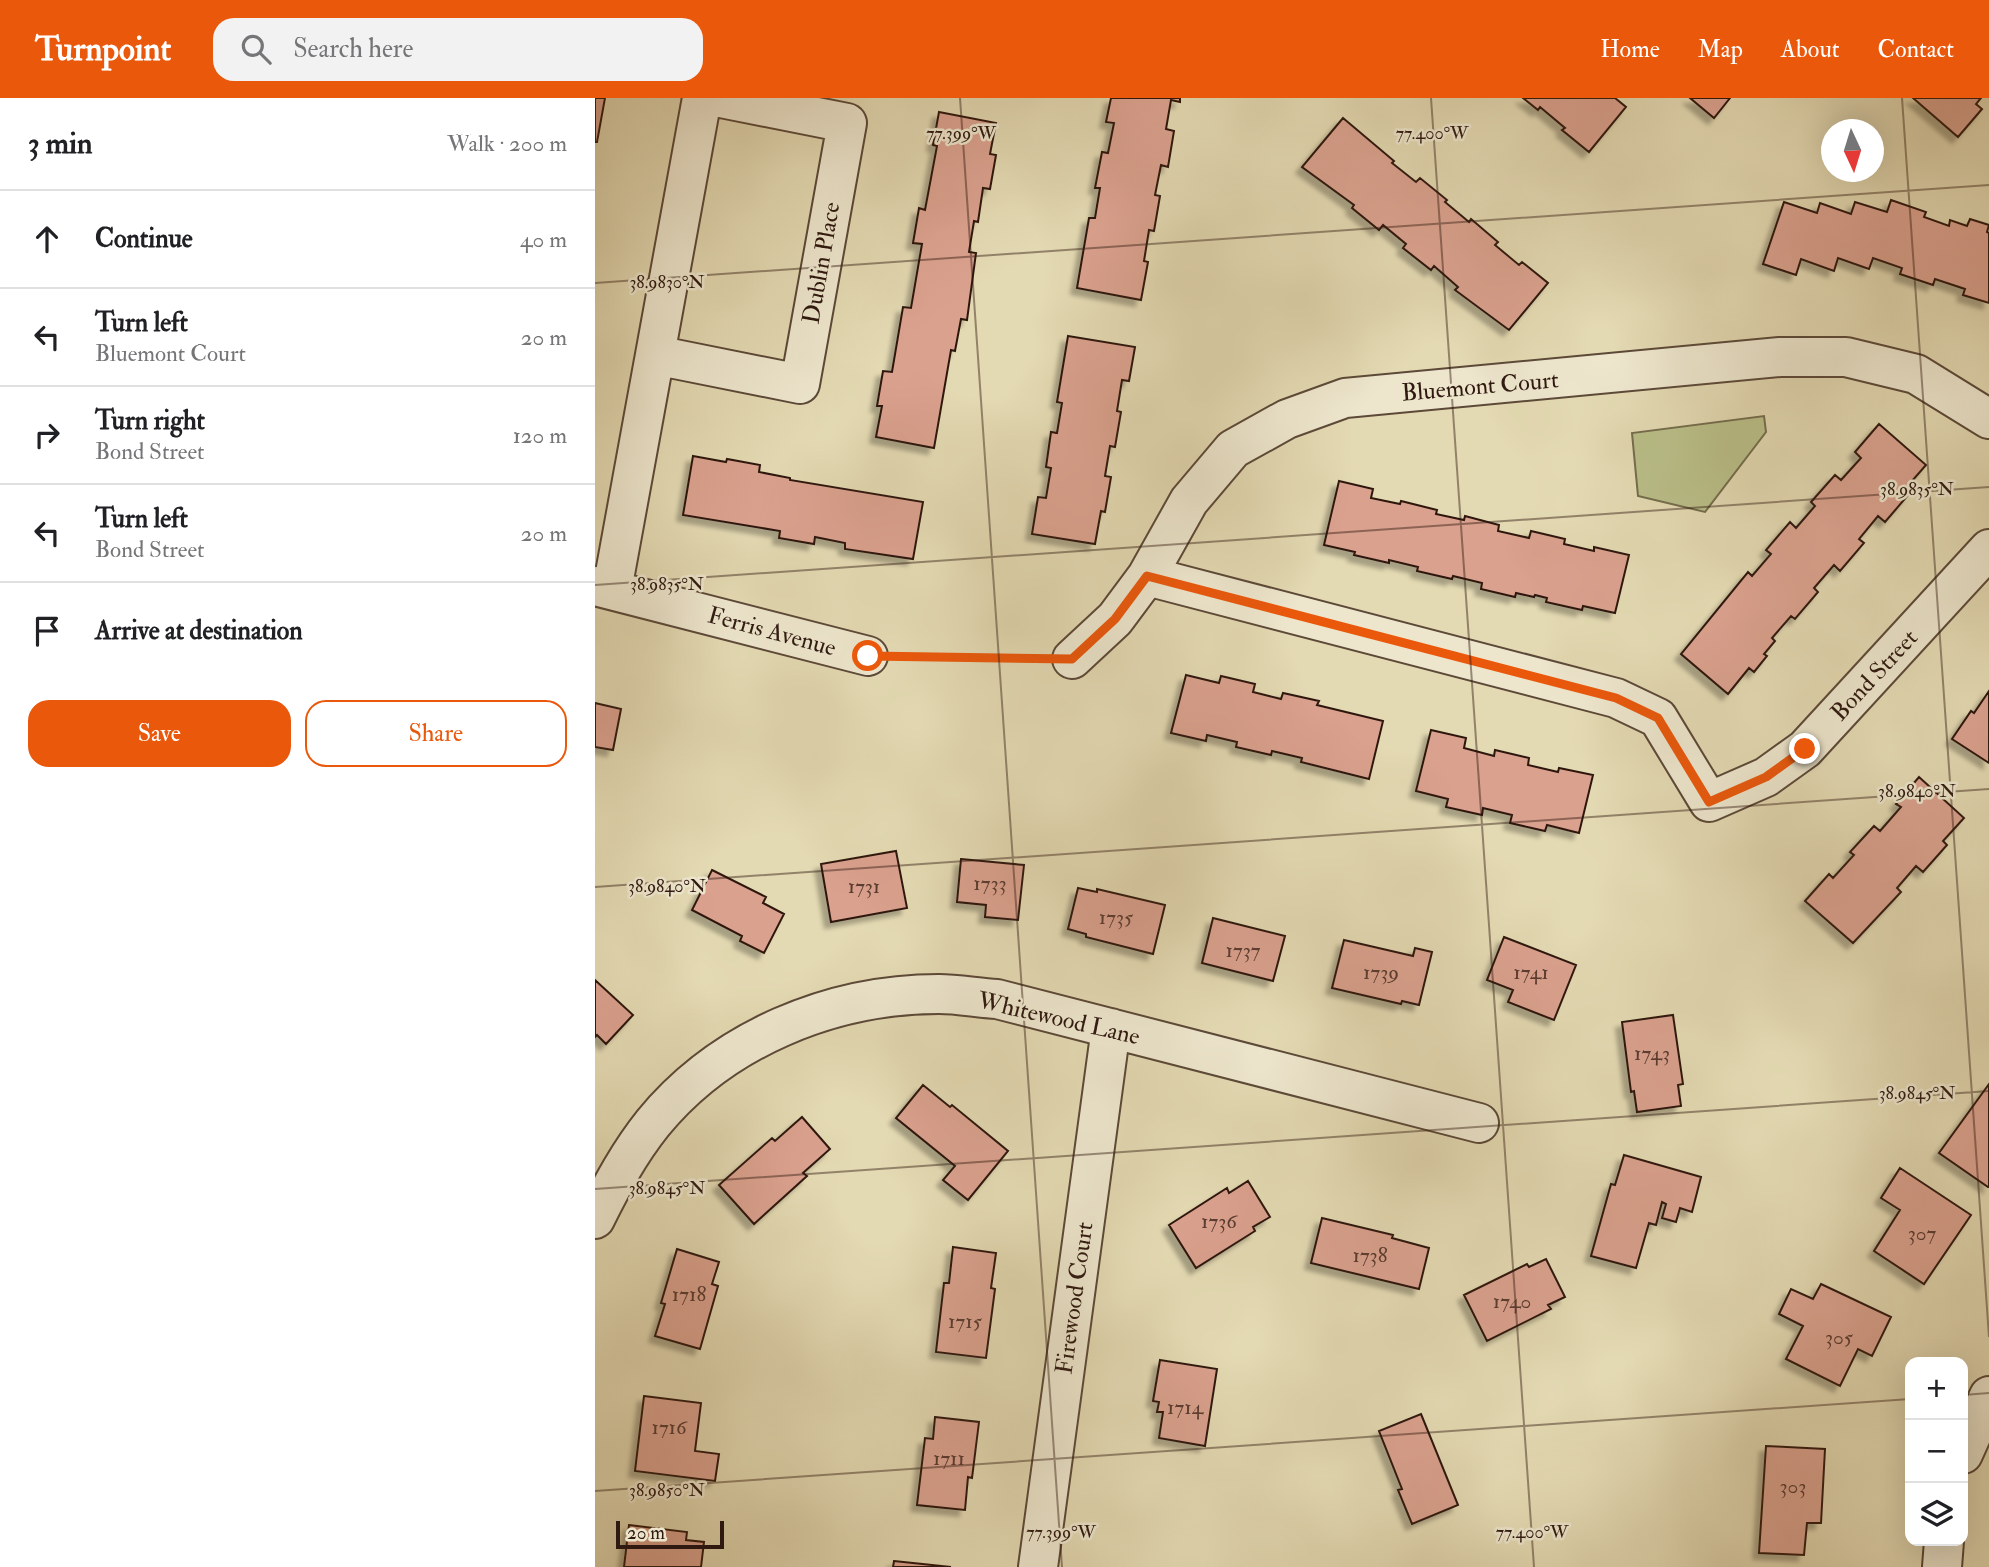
<!DOCTYPE html>
<html lang="en">
<head>
<meta charset="utf-8">
<style>
  body { margin:0; font-family:"IM FELL Double Pica",serif; background:#f2f2f2; color:#202124 }
  .controls { position:absolute; right:21px; bottom:21px; display:grid; overflow:hidden; border-radius:14px; box-shadow:0 7px 28px #0002 }
  .controls button { width:63px; height:63px; display:grid; place-items:center; padding:0; border:0; border-bottom:2px solid #e0e0e0; background:#fff; color:#202124; font:35px sans-serif }
  .compass { position:absolute; left:1226px; top:21px; width:63px; height:63px; border-radius:50%; background:#fff; box-shadow:0 7px 28px #0002; rotate:176deg }
  .scale { position:absolute; left:21px; bottom:18px; width:108px; box-sizing:border-box; padding-left:7px; border:4px solid #2f1910; border-top:0; font-size:19px; line-height:24px; white-space:nowrap; color:#2f1910; -webkit-text-stroke:5px #ede6cd; paint-order:stroke }
  .stop { position:absolute; width:21px; height:21px; margin:-16px; border:5px solid #ea580c; border-radius:50%; background:#fff }
  .stop.end { background:#ea580c; border-color:#fff; box-shadow:0 2px 7px #0008 }
  .list { margin:0; padding:0; list-style:none }
  h2 { display:flex; justify-content:space-between; align-items:center; height:91px; margin:0; padding:0 28px; font-size:30px }
  h2 small { font-size:23px; font-weight:400; color:#757577 }
  .list li { display:grid; grid-template-columns:46px 1fr auto; gap:21px; align-items:center; box-sizing:border-box; height:98px; padding:0 28px; border-top:2px solid #e0e0e0 }
  .list b { display:block; font-size:26px; white-space:nowrap }
  .list p { margin:0; font-size:23px; white-space:nowrap; color:#757577 }
  .list em { font-size:23px; font-style:normal; color:#757577 }
  .actions { display:flex; gap:14px; padding:21px 28px }
  .actions a { flex:1; padding:16px 0; border:2px solid #ea580c; border-radius:21px; text-align:center; font-size:24px; color:#ea580c }
  .actions .main { background:#ea580c; color:#fff }
  .icon { flex:none; width:38px; height:38px; fill:none; stroke:currentColor; stroke-width:2; stroke-linecap:round; stroke-linejoin:round }
  .map { position:relative; flex:none; width:1394px; height:1469px; overflow:hidden }
  header { display:flex; align-items:center; gap:42px; box-sizing:border-box; height:98px; padding:0 35px; background:#ea580c; color:#fff }
  header strong { font-size:33px }
  nav { display:flex; gap:38px; margin-inline-start:auto; font-size:24px }
  .search { width:490px; height:63px; background:#f2f2f2; display:flex; align-items:center; gap:18px; box-sizing:border-box; padding:0 24px; border-radius:21px; color:#757577; font-size:26px }
  main { display:flex }
  aside { flex:1; background:#fff }
  .map>svg:first-child { display:block }
  .green { fill:#b9be88; stroke:#746c4c; stroke-width:2 }
  .building { fill:#daa18e; stroke:#2f1910; stroke-width:2; filter:url(#shadow) }
  .lines { fill:none; stroke-linecap:round; stroke-linejoin:round }
  .minor-casing { stroke:#5c4938; stroke-width:42 }
  .path { stroke:#2f1910; stroke-width:4.5; stroke-dasharray:2 3.5; stroke-linecap:butt }
  .minor { stroke:#ede6cd; stroke-width:38 }
  .route { stroke:#ea580c; stroke-width:9 }
  .ticks { fill:none; stroke:#2f1910; stroke-width:2; stroke-opacity:0.45 }
  .labels { text-anchor:middle; stroke-width:5; stroke-linejoin:round; paint-order:stroke }
  .number-label { font-size:21px; fill:#5a3b30 }
  .street-label { font-size:24px; fill:#2f1910; stroke:#ede6cd }
  .ticks-label { font-size:18px; text-anchor:middle; fill:#2f1910; stroke:#ede6cd; stroke-width:5; stroke-linejoin:round; paint-order:stroke }
</style>
</head>
<body>
<header>
<strong>Turnpoint</strong>
<div class="search"><svg class="icon" aria-label="search" viewBox="0 0 24 24"><circle cx="10" cy="10" r="6"/><path d="M15 15l6 6"/></svg>Search here</div>
<nav><a>Home</a><a>Map</a><a>About</a><a>Contact</a></nav>
</header>
<main>
<aside>
<h2>3 min<small>Walk · 200 m</small></h2>
<ul class="list">
<li><svg class="icon" aria-label="ahead" viewBox="0 0 24 24"><path d="M12 20V5M6 11l6-6 6 6"/></svg><div><b>Continue</b></div><em>40 m</em></li>
<li><svg class="icon" aria-label="left" viewBox="0 0 24 24"><path d="M17 20v-9H6M10 6l-5 5 5 5"/></svg><div><b>Turn left</b><p>Bluemont Court</p></div><em>20 m</em></li>
<li><svg class="icon" aria-label="right" viewBox="0 0 24 24"><path d="M7 20v-9h11M14 6l5 5-5 5"/></svg><div><b>Turn right</b><p>Bond Street</p></div><em>120 m</em></li>
<li><svg class="icon" aria-label="left" viewBox="0 0 24 24"><path d="M17 20v-9H6M10 6l-5 5 5 5"/></svg><div><b>Turn left</b><p>Bond Street</p></div><em>20 m</em></li>
<li><svg class="icon" aria-label="arrive" viewBox="0 0 24 24"><path d="M6 21V4h12l-3 4 3 4H6"/></svg><div><b>Arrive at destination</b></div></li>
</ul>
<div class="actions"><a class="main">Save</a><a>Share</a></div>
</aside>
<div class="map">
<svg width="1394" height="1469" viewBox="0 0 1394 1469">
  <defs>
    <filter id="shadow"><feDropShadow dx="-6" dy="6" stdDeviation="2" flood-color="#0004"/></filter>
  </defs>
  <rect width="100%" height="100%" fill="#e3d9b2"/>
  <filter id="stains"><feTurbulence type="fractalNoise" baseFrequency=".00286" numOctaves="4"/><feColorMatrix values="0 0 0 0 .2 0 0 0 0 .09 0 0 0 0 .02 0 0 0 .5 -.17"/></filter>
  <radialGradient id="worn" r=".72"><stop offset=".6" stop-color="#630" stop-opacity="0"/><stop offset="1" stop-color="#630" stop-opacity=".3"/></radialGradient>
  <path class="green" d="M1169 318 1171 334 1110 414 1043 398 1037 335Z"/>
  <path class="building" d="M0 0H10L2 44H0Z
    M516 0H585V4L576 2 571 31 579 33 573 69 566 67 560 97 565 98 559 133 554 132 549 163 553 164 546 202 482 190 494 120H500L505 90H500L507 54 513 55 519 25 511 24Z
    M928 0H1020L1031 9 994 54 967 32 970 30 945 9 943 12Z
    M1095 0H1135L1119 20Z
    M1318 0H1386L1381 6 1387 11 1363 39Z
    M344 14 401 25 395 56 401 57 395 91 388 90 383 124 379 123 374 154 381 155 372 222 366 221 360 253 356 252 339 350 281 339 287 308H282L288 273 297 274 308 209 316 210 327 146 318 145 324 110 330 112 342 48 338 47Z
    M748 20 799 63 797 65 821 84 825 80 852 102 850 104 874 124 876 121 903 144 900 147 924 167 927 164 953 185 914 232 860 192 863 189 839 168 836 172 808 150 811 146 788 127 784 132 757 110 759 107 707 69Z
    M1296 102 1331 114 1329 119 1354 128 1355 122 1372 128 1375 121 1394 127 1392 134 1394 135V205L1368 197 1370 191 1340 181 1338 187 1305 176 1307 170 1278 160 1274 171 1243 160 1239 173 1206 161 1201 177 1168 166 1189 104 1222 115 1225 105 1256 116 1260 104 1292 114Z
    M473 238 540 249 534 283 527 282 522 313 526 314 520 349 515 348 510 378 516 379 510 414 506 413 500 446 437 436 443 399 451 400 456 370 451 369 456 334 462 335 467 305 462 304Z
    M1284 326 1331 367 1309 392 1314 396 1290 424 1283 418 1264 441 1269 445 1245 473 1239 467 1219 490 1223 494 1200 521 1196 518 1177 540 1180 543 1169 556 1172 558 1159 574 1154 570 1133 596 1086 556 1153 474 1157 478 1176 456 1171 452 1195 424 1201 430 1220 408 1216 404 1240 377 1246 382 1266 360 1260 354Z
    M98 358 131 364 132 361 165 367 164 374 195 380V382L328 404 318 461 250 451V445L220 439 219 446 184 440 185 433 88 417Z
    M744 383 778 391 776 400 805 406 806 403 842 412 841 416 869 422 870 418 904 427 903 433 934 440 936 433 970 441 969 446 999 453V449L1034 457 1020 515 988 508 987 512 951 504 952 500 940 497 939 499 921 495 920 499 886 491 887 485 858 478 857 481 822 473 823 469 794 462V465L759 457 760 454 729 447Z
    M591 577 624 585 626 578 660 586 658 594 686 601 688 595 724 603 722 607 788 623 774 681 706 664 707 660 677 653 676 657 641 649 642 644 612 637 611 643 576 635Z
    M1394 593V665L1357 641 1376 613 1379 615Z
    M0 605 26 611 18 652 0 649Z
    M836 632 871 640 869 650 899 658 900 652 934 660 933 667 963 674 964 670 998 677 984 735 952 727 950 733 915 725 917 717 888 710 887 717 851 709 853 701 821 693Z
    M1324 679 1369 720 1348 743 1352 747 1328 774 1321 768 1302 790 1306 794 1258 845 1210 803 1234 776 1238 780 1259 757 1255 754 1279 728 1285 733 1306 709 1301 706Z
    M301 753 312 810 236 824 226 766Z
    M366 761 429 767 423 822 390 819 391 807 362 804Z
    M117 772 171 799 168 805 189 816 169 855 145 843 147 838 97 812Z
    M483 790 502 794V791L570 807 558 856 491 839V836L473 831Z
    M618 820 690 838 678 883 607 865Z
    M909 839 981 867 959 922 913 904 918 892 892 882Z
    M749 842 818 858 820 850 837 854 824 907 807 903 806 906 737 890Z
    M0 882 38 917 11 946 2 937 0 939Z
    M1078 917 1088 986 1083 987 1086 1008 1042 1014 1039 993 1036 994 1027 924Z
    M1394 986V1089H1393L1344 1055Z
    M328 987 355 1009 357 1007 413 1053 373 1102 348 1082 360 1068 301 1020Z
    M207 1019 235 1051 208 1075 212 1078 159 1126 124 1087 177 1040 180 1043Z
    M1029 1057 1106 1079 1097 1114 1085 1110 1081 1124 1067 1120 1071 1106 1067 1104 1061 1127 1054 1125 1041 1170 996 1158 1016 1086 1020 1087Z
    M1305 1070 1376 1117 1329 1186 1279 1153 1305 1112 1286 1100Z
    M653 1083 675 1119 658 1129 660 1133 601 1170 574 1127 632 1090 634 1095Z
    M727 1120 798 1137 797 1140 834 1150 824 1191 716 1165Z
    M358 1149 401 1155 396 1190 400 1191 391 1260 341 1254 349 1185H354Z
    M82 1151 124 1164 117 1186 123 1188 105 1251 60 1238 70 1206 66 1205Z
    M951 1161 970 1199 953 1207 956 1211 892 1243 869 1197 932 1166 934 1169Z
    M1226 1186 1296 1219 1277 1258 1263 1251 1245 1288 1191 1261 1208 1228 1184 1216 1196 1191 1218 1201Z
    M565 1262 622 1271 610 1348 564 1340 568 1314H562L564 1304 558 1303Z
    M49 1298 106 1305 100 1353 124 1356 120 1383 40 1373Z
    M826 1316 863 1407 817 1426 803 1392 807 1391 784 1333Z
    M340 1319 384 1324 377 1380 373 1379 370 1412 322 1407 330 1340 338 1341Z
    M1171 1348 1230 1351 1226 1425H1212L1209 1457 1164 1455Z
    M34 1427 92 1434 91 1442 109 1444 106 1469H29Z
    M299 1463 356 1469H298Z"/>
  <g class="lines">
    <g class="minor-casing">
      <path id="minor" d="M60 257 205 286 252 25 126 0
        M552 478 1021 600 1063 620 1114 704 1171 679 1210 651 1394 451
        M0 488 273 558
        M17 492 107 0
        M477 561 520 521 552 478 594 403 638 351 692 321 750 300 1185 259H1251L1321 276 1394 321
        M0 1121C17 1087 34 1055 58 1025 127 941 236 896 344 896 363 896 383 900 402 901L884 1025
        M1368 1356 1394 1298
        M443 1469 516 930
        M1347 1469 1349 1443"/>
    </g>
    <path class="path" d="M309 559 440 561"/>
    <use href="#minor" class="minor"/>
  </g>
  <g class="lines">
    <path class="route" d="M273 558 477 561 520 521 552 478 1021 600 1063 620 1114 704 1171 679 1210 651"/>
  </g>
  <path class="ticks" d="M365 0 467 1469M836 0 939 1469M1307 0 1394 1239M0 185 1394 87M0 487 1394 389M0 789 1394 691M0 1091 1394 993M1368 1297 1394 1295M0 1393 1315 1301"/>
  <g class="labels">
    <g class="number-label">
      <text x="395" y="792">1733</text>
      <text x="269" y="795">1731</text>
      <text x="521" y="826">1735</text>
      <text x="648" y="859">1737</text>
      <text x="786" y="881">1739</text>
      <text x="936" y="881">1741</text>
      <text x="1057" y="962">1743</text>
      <text x="624" y="1130">1736</text>
      <text x="1327" y="1142">307</text>
      <text x="775" y="1164">1738</text>
      <text x="94" y="1203">1718</text>
      <text x="917" y="1210">1740</text>
      <text x="370" y="1230">1715</text>
      <text x="1244" y="1246">305</text>
      <text x="590" y="1316">1714</text>
      <text x="74" y="1336">1716</text>
      <text x="354" y="1367">1711</text>
      <text x="1198" y="1395">303</text>
    </g>
    <g class="street-label">
      <text transform="translate(226 165) rotate(-80)" y="8">Dublin Place</text>
      <text transform="translate(885 288) rotate(-5)" y="8">Bluemont Court</text>
      <text transform="translate(177 533) rotate(15)" y="8">Ferris Avenue</text>
      <text transform="translate(1279 577) rotate(-47)" y="8">Bond Street</text>
      <text transform="translate(464 920) rotate(13)" y="8">Whitewood Lane</text>
      <text transform="translate(479 1200) rotate(-82)" y="8">Firewood Court</text>
    </g>
  </g>
  <g class="ticks-label">
    <text x="366" y="41">77.399°W</text>
    <text x="837" y="41">77.400°W</text>
    <text x="72" y="190">38.9830°N</text>
    <text x="1322" y="397">38.9835°N</text>
    <text x="72" y="492">38.9835°N</text>
    <text x="1322" y="699">38.9840°N</text>
    <text x="72" y="794">38.9840°N</text>
    <text x="1322" y="1001">38.9845°N</text>
    <text x="72" y="1096">38.9845°N</text>
    <text x="72" y="1398">38.9850°N</text>
    <text x="466" y="1440">77.399°W</text>
    <text x="937" y="1440">77.400°W</text>
  </g>
  <rect width="100%" height="100%" filter="url(#stains)"/>
  <rect width="100%" height="100%" fill="url(#worn)"/>
</svg>
<div class="controls">
<button>+</button>
<button>−</button>
<button><svg class="icon" aria-label="layers" viewBox="0 0 24 24"><path d="M12 4l9 5-9 5-9-5zM3 14l9 5 9-5"/></svg></button>
</div>
<svg class="compass" viewBox="-18 -18 36 36"><path d="M0-13l5 13h-10z" fill="#e53935"/><path d="M0 13l5-13h-10z" fill="#757577"/></svg>
<div class="scale">20 m</div>
<div class="stop" style="left:273px;top:558px"></div>
<div class="stop end" style="left:1210px;top:651px"></div>
</div>
</main>
</body>
</html>
